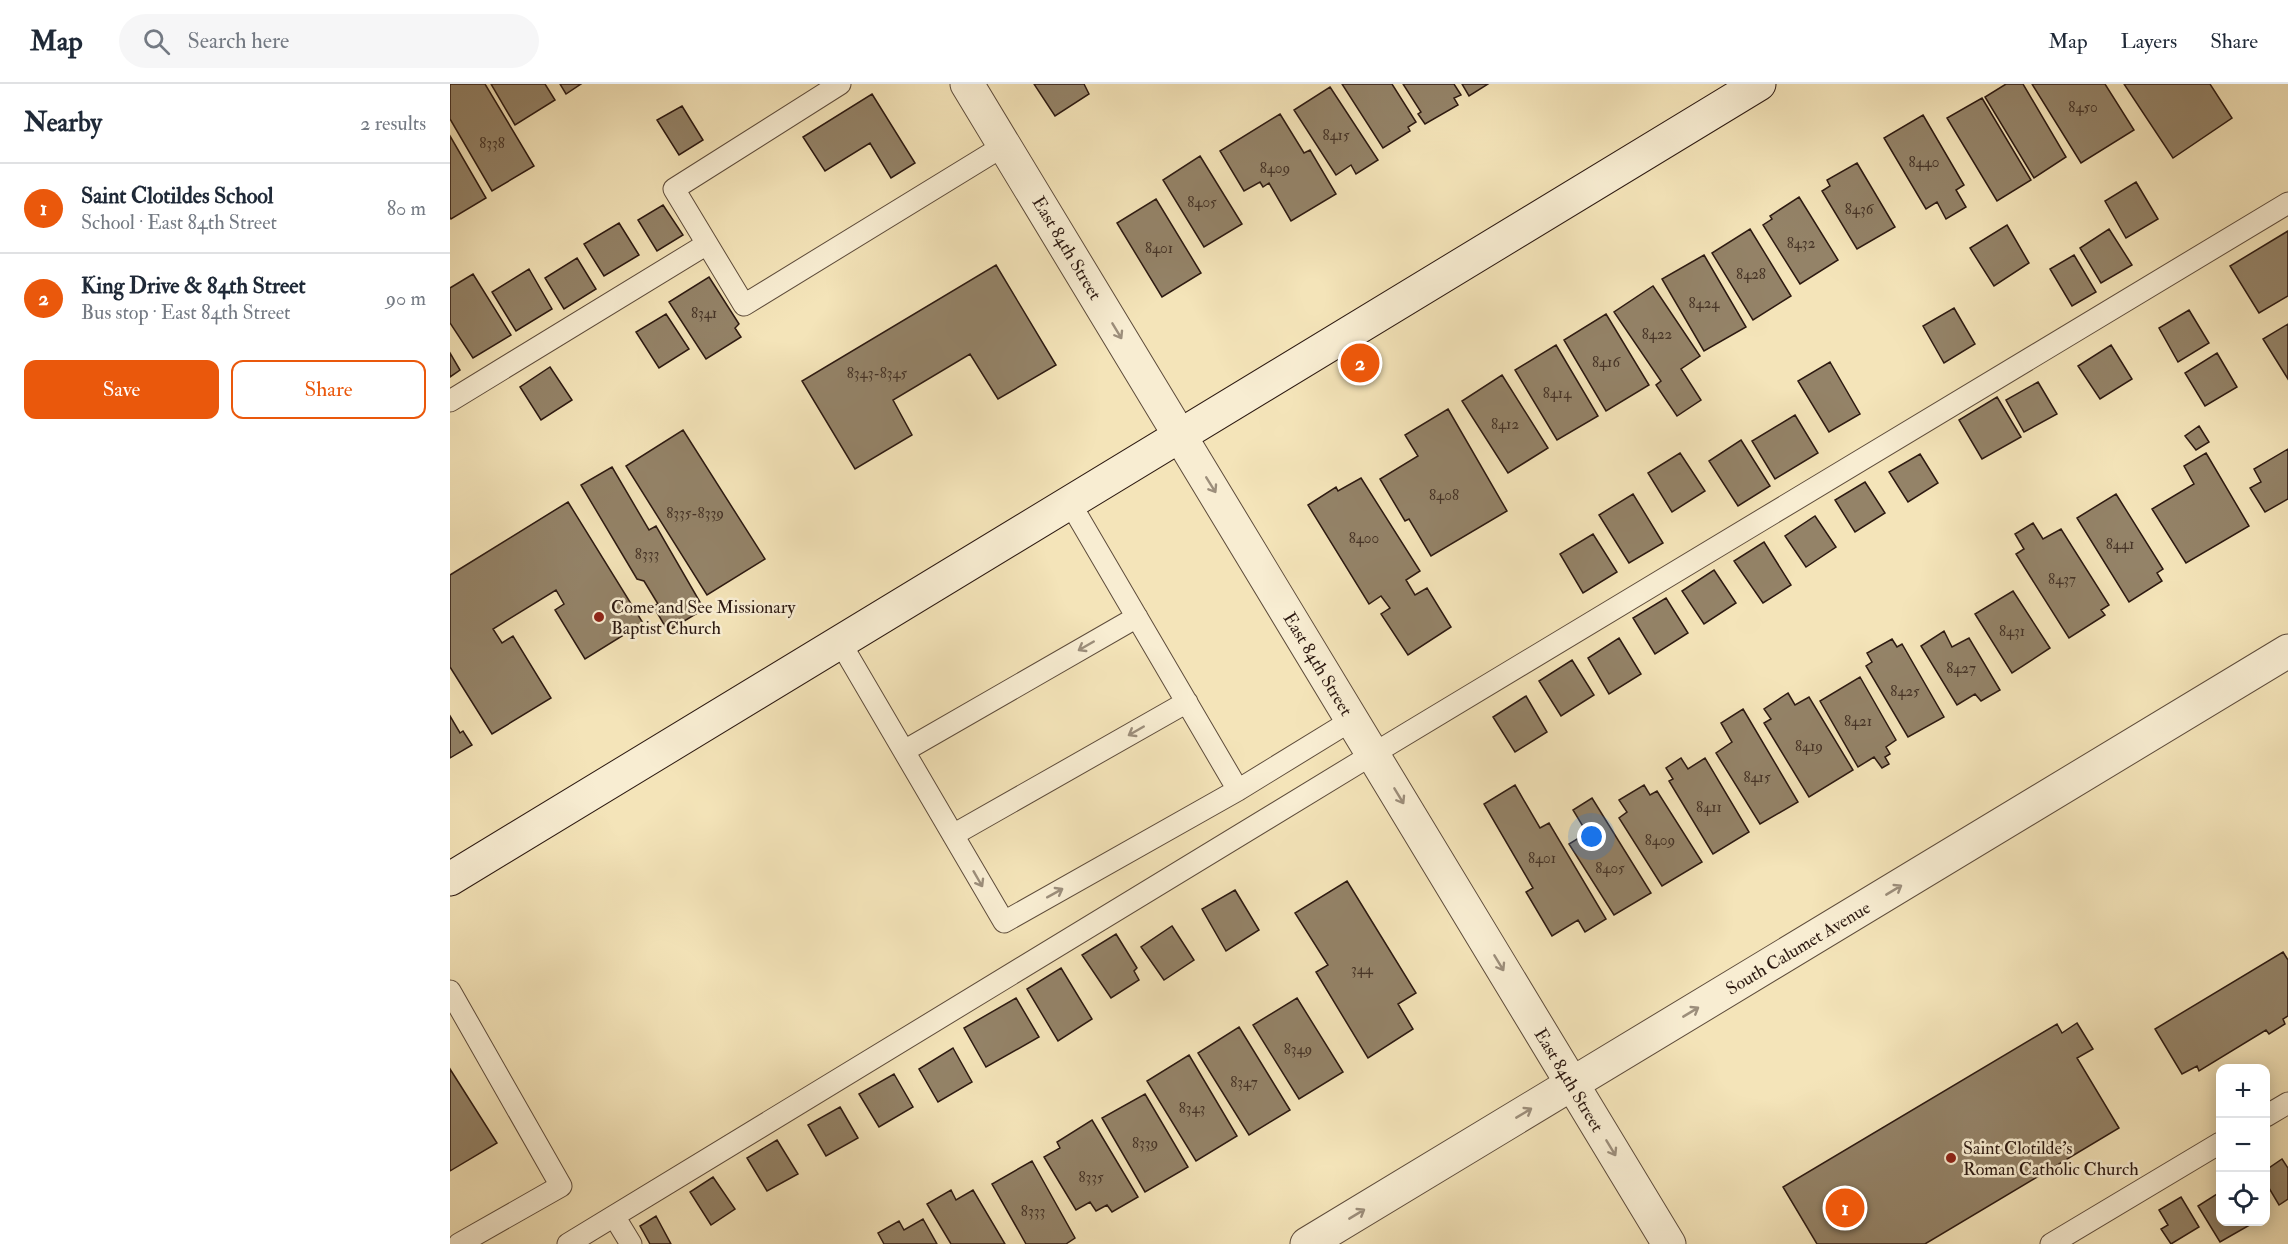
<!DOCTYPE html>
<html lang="en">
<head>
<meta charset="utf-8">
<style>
  body { margin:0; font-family:"IM FELL Double Pica",serif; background:#f6f6f7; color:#1f2937 }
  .controls { position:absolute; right:18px; bottom:18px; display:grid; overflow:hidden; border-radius:12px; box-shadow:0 3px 15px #0003 }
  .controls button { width:54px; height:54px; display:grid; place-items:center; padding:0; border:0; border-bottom:2px solid #e0e1e3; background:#fff; color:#1f2937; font:30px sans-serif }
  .you { position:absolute; left:1142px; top:753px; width:21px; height:21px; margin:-15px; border:4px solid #fff; border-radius:50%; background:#1a73e8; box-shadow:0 0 0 9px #1a73e833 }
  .badge { display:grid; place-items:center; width:39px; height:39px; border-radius:50%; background:#ea580c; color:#fff; font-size:20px; font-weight:700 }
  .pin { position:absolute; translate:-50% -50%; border:3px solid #fff; box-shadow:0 2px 6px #0006 }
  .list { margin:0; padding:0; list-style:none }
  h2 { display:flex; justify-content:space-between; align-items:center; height:78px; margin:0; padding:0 24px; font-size:26px }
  h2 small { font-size:20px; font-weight:400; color:#747a83 }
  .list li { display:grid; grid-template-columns:39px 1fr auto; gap:18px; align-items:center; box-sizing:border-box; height:90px; padding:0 24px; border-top:2px solid #e0e1e3 }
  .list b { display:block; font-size:22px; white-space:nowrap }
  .list p { margin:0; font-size:20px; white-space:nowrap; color:#747a83 }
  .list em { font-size:20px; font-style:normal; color:#747a83 }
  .actions { display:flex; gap:12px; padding:18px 24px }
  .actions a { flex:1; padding:14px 0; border:2px solid #ea580c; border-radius:12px; text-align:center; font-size:21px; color:#ea580c }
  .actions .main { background:#ea580c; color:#fff }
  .icon { flex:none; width:33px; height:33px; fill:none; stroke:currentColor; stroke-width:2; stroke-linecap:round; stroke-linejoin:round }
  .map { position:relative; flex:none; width:1838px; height:1160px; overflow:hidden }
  header { display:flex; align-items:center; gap:36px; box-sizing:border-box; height:84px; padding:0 30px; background:#fff; border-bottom:2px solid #e0e1e3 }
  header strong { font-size:28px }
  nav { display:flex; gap:33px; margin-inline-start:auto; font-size:21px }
  .search { width:420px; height:54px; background:#f6f6f7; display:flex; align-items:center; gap:15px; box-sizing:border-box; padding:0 21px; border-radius:33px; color:#747a83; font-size:22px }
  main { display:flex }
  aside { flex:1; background:#fff }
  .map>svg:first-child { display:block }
  .building { fill:#948368; stroke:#2c1911; stroke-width:1.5 }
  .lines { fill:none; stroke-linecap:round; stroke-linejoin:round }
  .lane-casing { stroke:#5e4c3b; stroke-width:23 }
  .street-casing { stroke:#5e4c3b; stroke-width:35 }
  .secondary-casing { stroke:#2c1911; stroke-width:35 }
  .lane { stroke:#f8edd2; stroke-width:21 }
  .street { stroke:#f8edd2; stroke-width:33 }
  .secondary { stroke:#f8edd2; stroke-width:33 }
  .oneway { stroke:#9c8e7b }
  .poi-dot { fill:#8f2418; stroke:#f8edd2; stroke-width:2 }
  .labels { text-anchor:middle; stroke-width:5; stroke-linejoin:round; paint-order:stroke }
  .number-label { font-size:15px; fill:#463427 }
  .street-label { font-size:18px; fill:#2c1911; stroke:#f8edd2 }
  .poi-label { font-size:18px; fill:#2c1911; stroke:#f8edd2; text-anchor:start }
</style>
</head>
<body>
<header>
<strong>Map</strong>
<div class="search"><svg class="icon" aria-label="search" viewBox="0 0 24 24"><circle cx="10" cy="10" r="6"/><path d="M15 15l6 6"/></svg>Search here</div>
<nav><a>Map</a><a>Layers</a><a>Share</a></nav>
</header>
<main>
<aside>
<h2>Nearby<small>2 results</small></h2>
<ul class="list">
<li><span class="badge">1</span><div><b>Saint Clotildes School</b><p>School · East 84th Street</p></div><em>80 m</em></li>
<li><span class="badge">2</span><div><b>King Drive &amp; 84th Street</b><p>Bus stop · East 84th Street</p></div><em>90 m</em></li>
</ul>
<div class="actions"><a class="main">Save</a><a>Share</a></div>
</aside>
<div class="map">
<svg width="1838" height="1160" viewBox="0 0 1838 1160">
  <rect width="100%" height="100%" fill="#f4e4b9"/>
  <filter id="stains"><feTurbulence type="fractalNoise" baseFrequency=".00333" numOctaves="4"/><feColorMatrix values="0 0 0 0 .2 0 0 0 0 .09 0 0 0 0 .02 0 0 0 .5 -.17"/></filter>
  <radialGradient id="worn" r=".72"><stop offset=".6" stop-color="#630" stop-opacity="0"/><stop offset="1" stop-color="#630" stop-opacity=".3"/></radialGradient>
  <path class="building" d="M0 0H35L84 82 42 107 0 35Z
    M41 0H95L105 16 65 41Z
    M110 0H131L116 10Z
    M584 0H634L639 10 605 32Z
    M892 0H942L966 38 958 43 960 47 933 64Z
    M953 0H1004L1011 11 1004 14 1008 21 975 40 968 30 971 28Z
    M1012 0H1038L1019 12Z
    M1556 0H1573L1616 73 1584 94 1535 13Z
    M1582 0H1655L1684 46 1631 79Z
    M1674 0H1760L1782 34 1723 74Z
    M880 3 928 76 906 90 901 81 886 91 844 26Z
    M422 10 465 79 441 94 420 59 375 87 353 53Z
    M1532 14 1581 96 1547 117 1497 34Z
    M232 22 253 56 229 71 207 36Z
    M830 30 854 69 860 66 886 110 841 137 819 99 813 103 810 98 794 107 770 67Z
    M1473 31 1514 101 1506 106 1516 123 1496 135 1487 118 1476 125 1434 54Z
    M0 52 36 114 1 135 0 133Z
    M750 72 792 140 754 163 713 96Z
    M1407 79 1445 143 1407 165 1372 107 1380 102 1377 96Z
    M1686 98 1708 135 1676 154 1655 117Z
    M1349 113 1388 176 1350 200 1313 141 1322 135 1320 132Z
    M706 115 751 189 712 213 667 139Z
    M213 121 233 151 207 167 188 136Z
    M169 139 189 171 154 192 134 160Z
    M1557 141 1579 179 1544 202 1520 164Z
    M1300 145 1341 212 1303 236 1262 169Z
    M1659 145 1682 181 1651 199 1630 164Z
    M1838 147V212L1809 229 1780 182Z
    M1254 171 1296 243 1254 267 1212 195Z
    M1624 171 1646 208 1622 222 1600 185Z
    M127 174 146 205 114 225 95 194Z
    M546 181 606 281 548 315 520 270 443 316 462 351 405 385 352 297Z
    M79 185 102 225 66 247 42 208Z
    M23 190 61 251 23 274 0 239V204Z
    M259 193 289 240 285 244 291 253 256 275 219 218Z
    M1203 202 1250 272 1231 285 1251 316 1227 332 1206 301 1211 297 1164 228Z
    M1504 224 1525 260 1494 279 1473 242Z
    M1739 226 1759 259 1728 278 1709 244Z
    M216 230 239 265 209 284 186 248Z
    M1156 230 1199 301 1156 327 1114 256Z
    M1838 240V295L1813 255Z
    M1106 261 1148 332 1107 356 1065 286Z
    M1661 261 1682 295 1650 315 1628 282Z
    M0 269 10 286 0 293Z
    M1767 269 1787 303 1755 322 1735 289Z
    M1380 278 1410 330 1379 348 1348 297Z
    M100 283 122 316 91 336 70 303Z
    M1052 291 1098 364 1058 389 1012 317Z
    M1588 298 1607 330 1574 348 1556 316Z
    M1547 313 1571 353 1532 375 1509 336Z
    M998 325 1057 427 981 472 959 435 955 437 930 395 968 372 955 351Z
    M1345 331 1368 369 1325 395 1302 357Z
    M1749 342 1759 358 1746 366 1735 352Z
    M233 346 315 475 257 511 176 382Z
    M1291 356 1320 402 1288 422 1259 377Z
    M1838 365V415L1815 428 1800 404 1811 398 1804 385Z
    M1230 369 1255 407 1222 428 1198 389Z
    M1756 369 1799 442 1736 479 1702 425 1744 400 1734 382Z
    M1470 370 1488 399 1458 418 1439 388Z
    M162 383 199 446 206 442 254 525 218 547 203 522 208 520 194 497 187 495 131 401Z
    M911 394 970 487 956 496 965 511 977 504 1001 543 958 571 931 530 940 524 931 512 919 520 858 421 886 403 888 407Z
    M1415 398 1435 429 1405 448 1385 416Z
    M1183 410 1213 459 1179 479 1149 431Z
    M1666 410 1713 485 1707 489 1712 497 1679 518 1627 434Z
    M118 418 193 539 135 575 105 526 114 520 106 506 43 545 52 559 63 552 101 614 42 650 0 583V491Z
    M1365 432 1386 463 1356 483 1335 452Z
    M1583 439 1593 455 1611 445 1659 521 1651 526 1655 531 1619 554 1566 470 1574 465 1565 450Z
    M1143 450 1167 488 1133 509 1110 470Z
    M1314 458 1341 501 1313 519 1284 477Z
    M1264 486 1286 519 1254 540 1232 507Z
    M1563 507 1600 564 1562 589 1525 530Z
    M1216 514 1238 549 1205 570 1183 534Z
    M1494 547 1502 563 1519 554 1550 606 1531 617 1525 610 1507 621 1471 562Z
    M1169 554 1191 590 1159 610 1138 574Z
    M1442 555 1447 563 1452 560 1494 633 1458 653 1416 582 1422 578 1417 569Z
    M1122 576 1144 611 1111 632 1089 597Z
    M1410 593 1446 656 1436 663 1440 670 1435 673 1439 680 1432 684 1424 673 1408 683 1370 617Z
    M1338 609 1345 621 1359 613 1403 686 1359 713 1314 639 1321 635 1314 625Z
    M1076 612 1097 648 1065 668 1043 633Z
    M1293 625 1348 718 1310 740 1266 669 1282 658 1271 639Z
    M0 632 10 649 13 647 22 661 0 674Z
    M1231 674 1238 685 1255 674 1299 748 1263 770 1219 697 1223 695 1216 684Z
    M1065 701 1090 744 1099 739 1156 835 1135 848 1128 836 1102 852 1076 808 1083 804 1034 720Z
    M1194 701 1200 711 1207 707 1252 778 1212 802 1169 734 1177 728 1169 716Z
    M1142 714 1201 809 1164 831 1119 760 1137 749 1123 726Z
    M897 797 966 909 948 920 963 945 918 974 866 888 878 881 845 829Z
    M785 806 809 846 776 867 752 825Z
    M722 842 744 876 714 896 691 863Z
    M666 850 687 884 684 887 689 896 661 914 632 871Z
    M1833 868 1838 876V932L1833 935 1835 940 1819 950 1816 946 1749 987 1747 982 1732 990 1705 945Z
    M611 884 642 935 608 957 577 905Z
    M566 914 589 953 536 983 514 944Z
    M847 914 893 988 849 1015 803 941Z
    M1627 939 1643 965 1627 974 1669 1044 1475 1160H1367L1333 1103 1607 940 1612 949Z
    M789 943 840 1026 799 1051 748 969Z
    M503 964 522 998 488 1018 469 985Z
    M739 971 787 1052 746 1077 697 997Z
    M0 985 47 1059 0 1087Z
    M444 990 463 1023 429 1043 409 1010Z
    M695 1010 738 1083 695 1108 652 1034Z
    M390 1023 408 1054 376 1072 358 1041Z
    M642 1036 688 1113 662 1128 657 1121 646 1127 640 1118 626 1126 594 1073 610 1064 607 1058Z
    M327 1056 348 1090 317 1107 297 1074Z
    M1832 1075 1838 1084V1115L1829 1121 1816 1099V1086Z
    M582 1077 625 1154 616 1160H576L542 1100Z
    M263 1093 285 1125 261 1141 240 1108Z
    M501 1106 506 1116 523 1106 555 1160H501L477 1120Z
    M1770 1108V1138H1805L1770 1158 1748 1122Z
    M1731 1113 1749 1143 1721 1160 1711 1145 1718 1141 1709 1126Z
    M206 1132 221 1160H200L190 1142Z
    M473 1135 487 1160H434L428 1149 449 1137 454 1146Z"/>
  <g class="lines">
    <g class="lane-casing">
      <path id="lane" d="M390 0 224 105 294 221 555 61
        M0 317 257 160
        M620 419 788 706
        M390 558 554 838 788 706 902 636
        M454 667 687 533
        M503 751 737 618
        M0 907 111 1102 9 1160
        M1816 1032 1838 1019
        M164 1132 181 1160
        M118 1160 923 670 1838 119
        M1601 1160 1770 1059"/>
    </g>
    <g class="street-casing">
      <path id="street" d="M517 0 1219 1160
        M857 1160 1838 567"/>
    </g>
    <g class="secondary-casing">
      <path id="secondary" d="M0 795 1309 0"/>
    </g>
    <use href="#lane" class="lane"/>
    <use href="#street" class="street"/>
    <use href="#secondary" class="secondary"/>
  </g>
  <defs><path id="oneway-shaft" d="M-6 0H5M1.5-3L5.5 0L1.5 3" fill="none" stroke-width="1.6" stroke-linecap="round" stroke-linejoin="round" transform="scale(1.5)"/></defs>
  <g class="oneway">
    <use href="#oneway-shaft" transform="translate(667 247) rotate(59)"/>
    <use href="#oneway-shaft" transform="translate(761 401) rotate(58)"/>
    <use href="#oneway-shaft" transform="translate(636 562) rotate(150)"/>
    <use href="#oneway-shaft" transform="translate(686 647) rotate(150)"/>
    <use href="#oneway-shaft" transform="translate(949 712) rotate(59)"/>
    <use href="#oneway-shaft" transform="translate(528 795) rotate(60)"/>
    <use href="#oneway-shaft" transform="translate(1444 806) rotate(-31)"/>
    <use href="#oneway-shaft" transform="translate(605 809) rotate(-29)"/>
    <use href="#oneway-shaft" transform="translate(1049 879) rotate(59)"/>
    <use href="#oneway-shaft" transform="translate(1241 928) rotate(-31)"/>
    <use href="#oneway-shaft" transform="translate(1074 1029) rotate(-31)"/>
    <use href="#oneway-shaft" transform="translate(1161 1064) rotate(59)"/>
    <use href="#oneway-shaft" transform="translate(907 1130) rotate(-31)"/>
  </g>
  <g class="poi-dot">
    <circle cx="149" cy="533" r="6"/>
    <circle cx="1501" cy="1074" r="6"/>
  </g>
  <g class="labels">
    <g class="number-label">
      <text x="1633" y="28">8450</text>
      <text x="886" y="56">8415</text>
      <text x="42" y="64">8338</text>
      <text x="1474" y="83">8440</text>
      <text x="825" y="89">8409</text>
      <text x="752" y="123">8405</text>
      <text x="1409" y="130">8436</text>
      <text x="1351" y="164">8432</text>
      <text x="709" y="169">8401</text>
      <text x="1301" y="195">8428</text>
      <text x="1254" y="224">8424</text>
      <text x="254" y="234">8341</text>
      <text x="1207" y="255">8422</text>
      <text x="1156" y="283">8416</text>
      <text x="427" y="294">8343-8345</text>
      <text x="1107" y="314">8414</text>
      <text x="1055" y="345">8412</text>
      <text x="994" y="416">8408</text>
      <text x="245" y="434">8335-8339</text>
      <text x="914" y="459">8400</text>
      <text x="1670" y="465">8441</text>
      <text x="197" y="475">8333</text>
      <text x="1612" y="500">8437</text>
      <text x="1562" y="552">8431</text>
      <text x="1511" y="589">8427</text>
      <text x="1455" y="612">8425</text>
      <text x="1408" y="642">8421</text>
      <text x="1359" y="667">8419</text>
      <text x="1307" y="698">8415</text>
      <text x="1259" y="728">8411</text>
      <text x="1210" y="761">8409</text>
      <text x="1092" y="779">8401</text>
      <text x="1160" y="789">8405</text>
      <text x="912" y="890">344</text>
      <text x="848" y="970">8349</text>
      <text x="794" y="1003">8347</text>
      <text x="742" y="1029">8343</text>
      <text x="695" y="1064">8339</text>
      <text x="641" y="1098">8335</text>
      <text x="583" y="1132">8333</text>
    </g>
    <g class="street-label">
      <text transform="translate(617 164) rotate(59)" y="6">East 84th Street</text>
      <text transform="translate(868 580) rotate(59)" y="6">East 84th Street</text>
      <text transform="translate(1348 864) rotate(-31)" y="6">South Calumet Avenue</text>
      <text transform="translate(1119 996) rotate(59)" y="6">East 84th Street</text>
    </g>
    <g class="poi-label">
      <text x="161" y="529">Come and See Missionary<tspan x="161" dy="21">Baptist Church</tspan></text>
      <text x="1513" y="1070">Saint Clotilde's<tspan x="1513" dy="21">Roman Catholic Church</tspan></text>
    </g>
  </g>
  <rect width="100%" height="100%" filter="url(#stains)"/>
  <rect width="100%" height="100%" fill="url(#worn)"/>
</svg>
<div class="controls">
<button>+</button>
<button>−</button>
<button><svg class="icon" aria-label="locate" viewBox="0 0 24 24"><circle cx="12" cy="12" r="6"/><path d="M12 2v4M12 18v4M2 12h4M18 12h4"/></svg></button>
</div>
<div class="you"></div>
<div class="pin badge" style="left:1395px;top:1124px">1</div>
<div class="pin badge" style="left:910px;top:279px">2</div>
</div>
</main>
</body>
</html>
